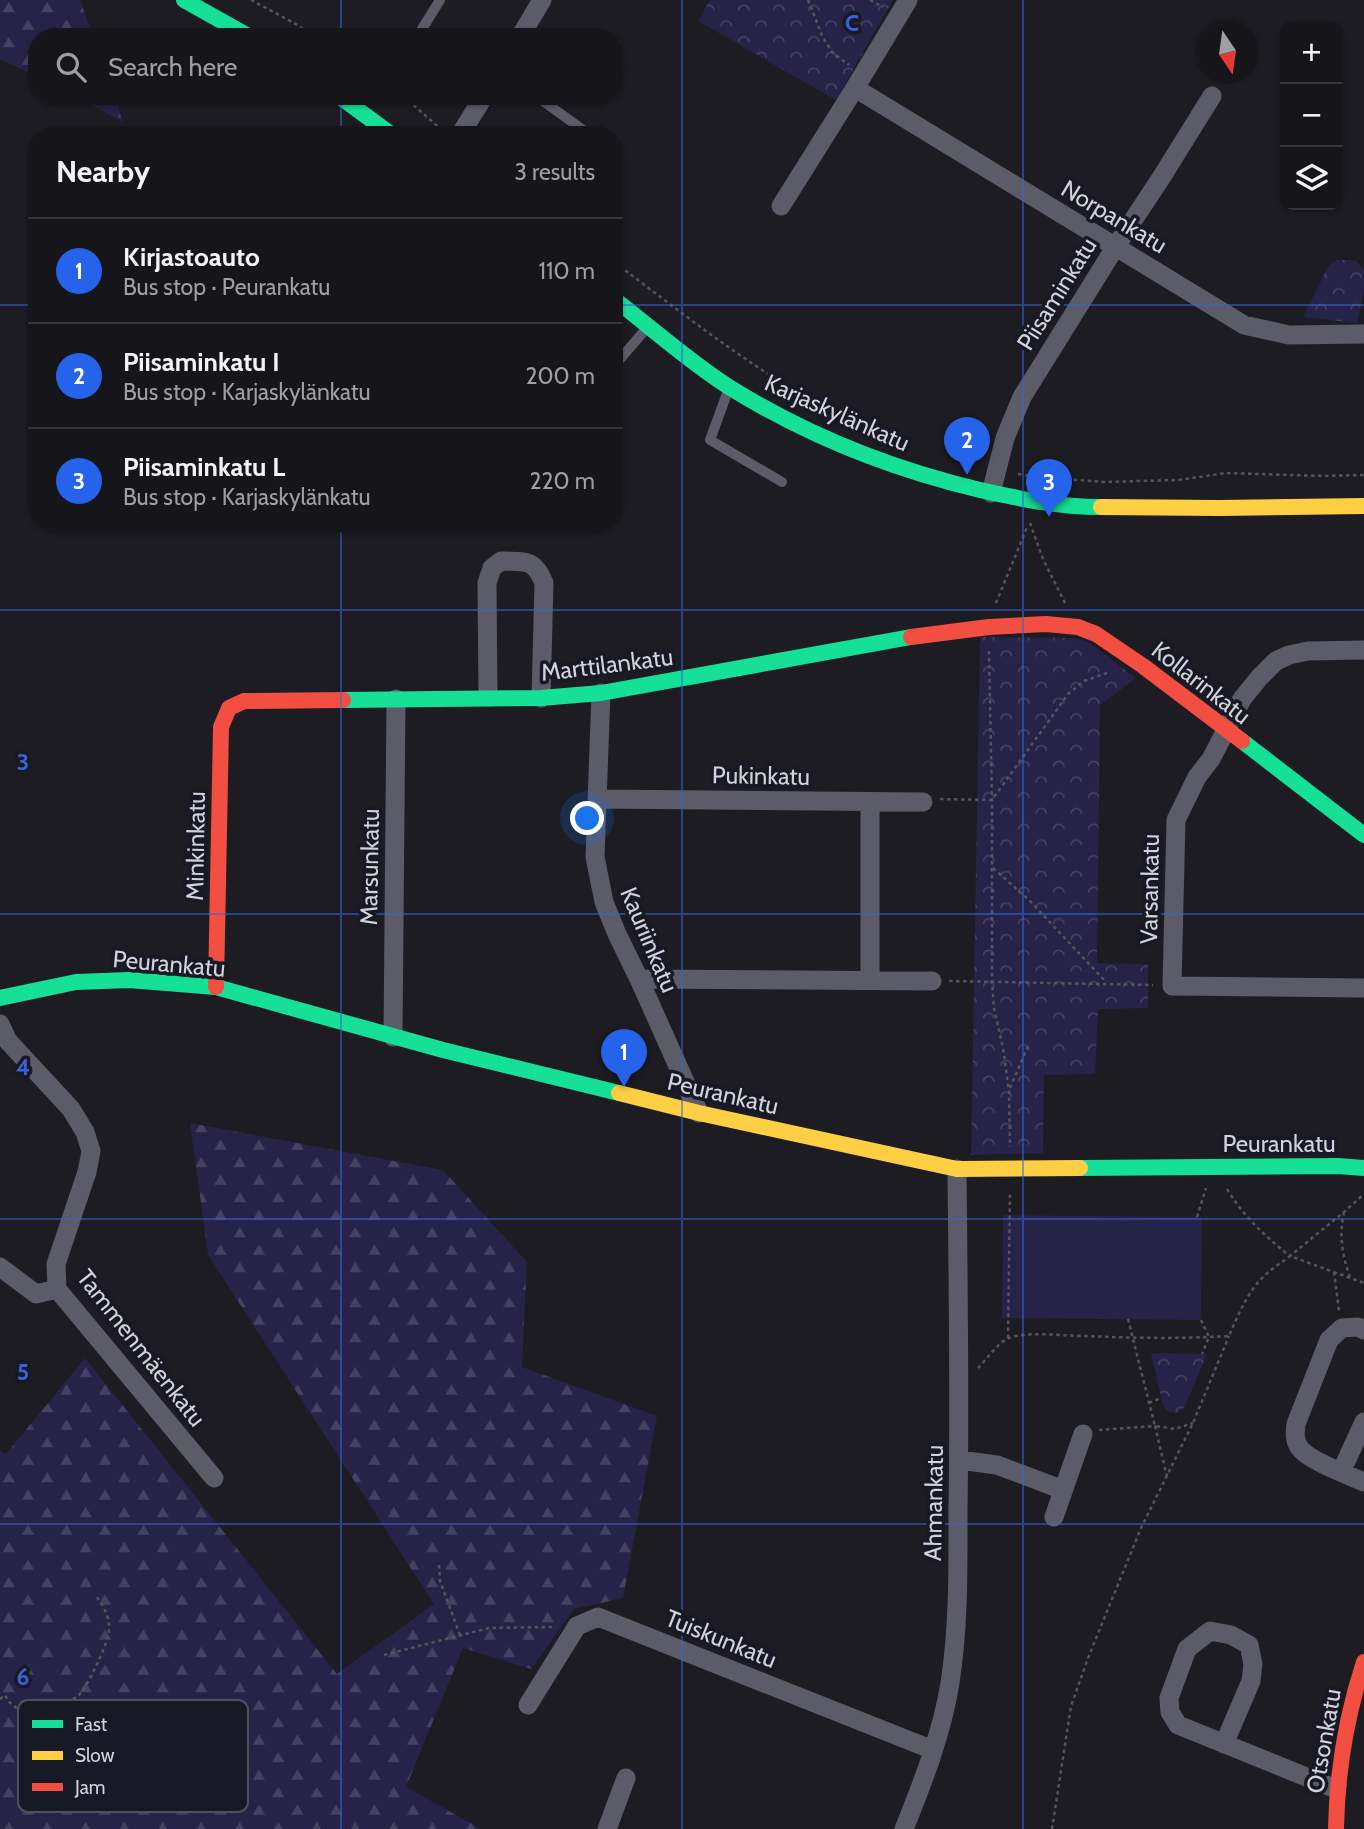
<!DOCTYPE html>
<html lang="en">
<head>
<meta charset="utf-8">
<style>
  body { margin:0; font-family:Cabin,sans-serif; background:#222227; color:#f1f3f6 }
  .controls { position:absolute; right:21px; top:21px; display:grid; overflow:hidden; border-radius:14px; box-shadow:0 2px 5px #0004 }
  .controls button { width:63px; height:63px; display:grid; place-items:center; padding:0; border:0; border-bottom:2px solid #343439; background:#15151a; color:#f1f3f6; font:35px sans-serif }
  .compass { position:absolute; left:1196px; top:21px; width:63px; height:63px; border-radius:50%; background:#15151a; box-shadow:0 2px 5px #0004; rotate:167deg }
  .you { position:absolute; left:588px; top:819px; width:24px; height:24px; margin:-18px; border:5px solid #fff; border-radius:50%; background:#1a73e8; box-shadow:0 0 0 10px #1a73e833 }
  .badge { display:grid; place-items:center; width:46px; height:46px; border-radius:50%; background:#2563eb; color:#fff; font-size:23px; font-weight:700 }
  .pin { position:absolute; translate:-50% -58px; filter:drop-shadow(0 2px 4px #0008) }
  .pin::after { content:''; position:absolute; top:37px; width:24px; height:21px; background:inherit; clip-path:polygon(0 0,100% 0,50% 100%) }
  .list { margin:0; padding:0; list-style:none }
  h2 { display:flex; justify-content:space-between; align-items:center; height:91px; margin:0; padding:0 28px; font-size:30px }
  h2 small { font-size:23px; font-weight:400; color:#9d9fa2 }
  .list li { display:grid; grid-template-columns:46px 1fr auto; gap:21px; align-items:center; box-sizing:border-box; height:105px; padding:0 28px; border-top:2px solid #343439 }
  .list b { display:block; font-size:26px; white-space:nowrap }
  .list p { margin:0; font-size:23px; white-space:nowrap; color:#9d9fa2 }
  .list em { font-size:23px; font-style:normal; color:#9d9fa2 }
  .icon { flex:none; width:38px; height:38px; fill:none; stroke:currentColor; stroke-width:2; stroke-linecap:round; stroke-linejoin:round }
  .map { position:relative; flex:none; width:1364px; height:1829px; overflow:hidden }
  .search { position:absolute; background:#15151a; box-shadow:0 2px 5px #0004; left:28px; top:28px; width:595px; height:77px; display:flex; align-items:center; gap:18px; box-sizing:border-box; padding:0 24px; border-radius:28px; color:#9d9fa2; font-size:26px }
  .panel { position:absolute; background:#15151a; box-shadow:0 2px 5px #0004; left:28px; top:126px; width:595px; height:406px; border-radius:28px }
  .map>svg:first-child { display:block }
  .grass { fill:#262248 }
  .forest { fill:url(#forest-firs) }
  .park { fill:url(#park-crowns) }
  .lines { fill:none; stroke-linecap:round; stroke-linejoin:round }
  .path { stroke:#54545e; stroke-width:2.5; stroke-dasharray:3.5 3.5; stroke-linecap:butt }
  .lane { stroke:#5c5c69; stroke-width:10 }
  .street { stroke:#5c5c69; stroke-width:19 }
  .fast { stroke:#16e098; stroke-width:16 }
  .slow { stroke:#ffcf43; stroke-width:16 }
  .jam { stroke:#f24e42; stroke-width:16 }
  .grid { fill:none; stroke:#3862d8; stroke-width:2; stroke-opacity:0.55 }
  .labels { text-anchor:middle; stroke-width:7; stroke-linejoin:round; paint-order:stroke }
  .street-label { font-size:24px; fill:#d2d2da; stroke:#191925 }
  .key { fill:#191925; stroke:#50505b; stroke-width:2 }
  .key-label { font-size:19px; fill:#d2d2da }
  .grid-label { font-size:23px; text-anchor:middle; font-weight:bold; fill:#3862d8; stroke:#191925; stroke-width:7; stroke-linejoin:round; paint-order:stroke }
</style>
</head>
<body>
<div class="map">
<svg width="1364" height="1829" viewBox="0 0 1364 1829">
  <defs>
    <pattern id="forest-firs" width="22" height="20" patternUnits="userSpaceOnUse" patternTransform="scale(1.75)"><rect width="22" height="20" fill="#262248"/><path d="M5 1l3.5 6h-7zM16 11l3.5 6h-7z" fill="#454162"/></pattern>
    <pattern id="park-crowns" width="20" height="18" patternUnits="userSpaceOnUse" patternTransform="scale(1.75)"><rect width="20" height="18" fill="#262248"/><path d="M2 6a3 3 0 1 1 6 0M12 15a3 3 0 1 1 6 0" fill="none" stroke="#454162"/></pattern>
  </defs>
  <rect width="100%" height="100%" fill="#1c1c22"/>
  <path class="grass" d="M1003 1215 1202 1217 1201 1320 1002 1318Z"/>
  <path class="forest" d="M0 0H80L93 37H37V77L0 59Z
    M75 96H114L123 122Z
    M190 1123 443 1170 527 1262 522 1367 657 1416 623 1598 574 1609 531 1669 463 1648 406 1787 481 1829H0V1451L6 1454 85 1358 337 1674 434 1604 208 1255Z"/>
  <path class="park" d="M710 0H893L836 100 698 21Z
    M1338 260H1355L1364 270V290L1357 323 1303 317 1329 265Z
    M980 637 1073 638 1088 642 1136 678 1100 705 1097 963 1148 964V1008L1098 1009 1095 1074 1044 1075 1043 1153 971 1155Z
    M1151 1353 1207 1354 1185 1406 1179 1413 1169 1412 1163 1406Z"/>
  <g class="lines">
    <path class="path" d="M251 0 294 23 315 37
      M808 0 823 38 833 53 849 65
      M870 0 883 7
      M403 96 442 130
      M614 262C698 325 781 392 878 434
      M1018 474 1036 477 1104 482 1178 480 1226 473 1323 476 1364 475
      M1030 523 1043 559 1065 603
      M996 603 1028 525
      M989 651 992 800V981L994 1008 1003 1048 1009 1091 1010 1147
      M940 799 992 800 1068 694 1084 681 1110 672
      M993 868 1030 901 1106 982
      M949 981 1153 985
      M1010 1088 1028 1046
      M1227 1189C1243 1216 1266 1237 1290 1256L1344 1212 1364 1194
      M1344 1212C1339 1235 1342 1255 1350 1277
      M1197 1217 1206 1188
      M1334 1272 1339 1311
      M1128 1319 1155 1426 1175 1429 1193 1423
      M1201 1320 1209 1337 1202 1354
      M1008 1338 1010 1192
      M978 1368C987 1359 997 1343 1009 1338 1025 1331 1066 1336 1084 1336 1132 1338 1181 1339 1229 1336 1238 1315 1247 1293 1263 1277 1271 1269 1281 1263 1290 1256L1364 1283
      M1149 1403 1161 1398
      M1099 1430 1155 1426 1167 1477
      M439 1565 440 1581 460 1635
      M384 1655 489 1628 556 1627
      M0 1699 5 1695 9 1702 23 1713C39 1710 67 1705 79 1695 87 1688 109 1641 109 1631 110 1618 104 1606 96 1596
      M1052 1829 1071 1706 1088 1658 1141 1528 1193 1423 1229 1336"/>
    <path class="lane" d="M417 37 440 0
      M536 96 586 132 585 135
      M614 366 646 329
      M729 388 710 440 782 482"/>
    <path class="street" d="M908 0 855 88 1244 325 1289 335 1364 334
      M520 37 542 0
      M460 135 484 96
      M781 206 855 88
      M991 493 1005 438 1022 397 1116 246 1161 178 1212 96
      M1364 650 1308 651 1289 655 1276 661 1259 678 1242 699 1211 759 1197 777 1176 820 1172 986 1364 988
      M601 693 595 857 604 902 617 934 639 979 699 1113
      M488 697 487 583 492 568 501 561C525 562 534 558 544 583L541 698
      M597 799 923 802
      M870 802V979
      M639 979 932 981
      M0 1024 8 1041 71 1109 85 1132 91 1151 87 1172 56 1264 57 1289 214 1478
      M393 1037 396 699
      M0 1267 36 1294 57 1289
      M1364 1330 1358 1327 1342 1328 1329 1340 1296 1424C1295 1432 1294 1439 1299 1447 1307 1460 1348 1475 1364 1482
      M959 1460 997 1465 1063 1490
      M1341 1472 1364 1422
      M1054 1517 1083 1434
      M528 1705 577 1626 598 1617 933 1750
      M1224 1744 1251 1681 1253 1664 1249 1645 1231 1635 1210 1631 1187 1649 1169 1698 1170 1712 1178 1725 1336 1789
      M607 1829 626 1778
      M904 1829C923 1782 942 1733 950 1683 959 1625 958 1566 958 1508 960 1395 958 1282 957 1169"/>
    <path class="fast" d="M184 0 250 37
      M339 96 392 135
      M614 299C652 328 688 361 729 387 806 435 891 469 980 490 1021 499 1058 507 1101 507
      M343 700 541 698 601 693 911 637
      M1242 741 1364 835
      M0 998 76 982 129 980 216 987 443 1050 619 1093
      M1080 1168 1338 1166 1364 1168"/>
    <path class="slow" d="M1101 507 1219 508 1364 506
      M619 1093 699 1113 957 1169 1080 1168"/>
    <path class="jam" d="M911 637 989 627 1046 624 1078 627 1096 634 1143 666 1242 741
      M216 987 221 727 229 708 244 701 343 700
      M1336 1829C1337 1771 1346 1717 1364 1662"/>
  </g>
  <path class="grid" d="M341 0V37M682 0V1829M1023 0V1829M341 96V135M0 305H37M614 305H1364M341 523V1829M0 610H1364M0 914H1364M0 1219H1364M0 1524H1364"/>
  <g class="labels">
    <g class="street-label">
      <text transform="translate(1114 217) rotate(31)" y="8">Norpankatu</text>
      <text transform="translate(1057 294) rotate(-58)" y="8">Piisaminkatu</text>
      <text transform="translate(837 413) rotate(24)" y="8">Karjaskylänkatu</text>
      <text transform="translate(607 665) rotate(-7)" y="8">Marttilankatu</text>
      <text transform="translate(1201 683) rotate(38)" y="8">Kollarinkatu</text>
      <text transform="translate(761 776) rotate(1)" y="8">Pukinkatu</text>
      <text transform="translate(196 846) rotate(-89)" y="8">Minkinkatu</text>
      <text transform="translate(370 867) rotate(-89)" y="8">Marsunkatu</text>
      <text transform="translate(1150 889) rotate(-89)" y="8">Varsankatu</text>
      <text transform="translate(649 940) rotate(67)" y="8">Kauriinkatu</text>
      <text transform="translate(169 964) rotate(5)" y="8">Peurankatu</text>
      <text transform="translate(723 1094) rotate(13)" y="8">Peurankatu</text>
      <text x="1279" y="1152">Peurankatu</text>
      <text transform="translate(141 1348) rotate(52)" y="8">Tammenmäenkatu</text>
      <text transform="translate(934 1503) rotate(-89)" y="8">Ahmankatu</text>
      <text transform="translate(721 1639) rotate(22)" y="8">Tuiskunkatu</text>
      <text transform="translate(1324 1741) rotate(-80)" y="8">Otsonkatu</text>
    </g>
  </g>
  <rect x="18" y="1700" width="230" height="112" rx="10" class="key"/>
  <rect x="32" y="1720" width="31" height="8" fill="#16e098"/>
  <rect x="32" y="1751" width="31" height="9" fill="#ffcf43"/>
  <rect x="32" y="1783" width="31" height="8" fill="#f24e42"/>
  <g class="key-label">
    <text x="75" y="1731">Fast</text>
    <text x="75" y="1762">Slow</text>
    <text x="75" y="1794">Jam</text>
  </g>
  <g class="grid-label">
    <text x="852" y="31">C</text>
    <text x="23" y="770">3</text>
    <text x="23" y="1075">4</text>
    <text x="23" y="1380">5</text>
    <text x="23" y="1685">6</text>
  </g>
</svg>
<div class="controls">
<button>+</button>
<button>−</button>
<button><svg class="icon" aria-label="layers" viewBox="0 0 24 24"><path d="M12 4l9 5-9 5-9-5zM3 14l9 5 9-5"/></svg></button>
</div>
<svg class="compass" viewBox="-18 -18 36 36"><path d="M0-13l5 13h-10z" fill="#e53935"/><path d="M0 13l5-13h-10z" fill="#9d9fa2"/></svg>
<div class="you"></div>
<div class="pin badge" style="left:624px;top:1087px">1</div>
<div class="pin badge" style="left:967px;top:475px">2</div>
<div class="pin badge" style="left:1049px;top:517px">3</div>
<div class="search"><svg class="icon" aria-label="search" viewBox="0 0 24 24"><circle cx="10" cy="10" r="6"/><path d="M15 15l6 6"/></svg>Search here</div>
<section class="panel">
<h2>Nearby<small>3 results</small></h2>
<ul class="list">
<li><span class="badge">1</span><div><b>Kirjastoauto</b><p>Bus stop · Peurankatu</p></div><em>110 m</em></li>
<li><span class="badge">2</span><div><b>Piisaminkatu I</b><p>Bus stop · Karjaskylänkatu</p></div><em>200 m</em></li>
<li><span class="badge">3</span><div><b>Piisaminkatu L</b><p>Bus stop · Karjaskylänkatu</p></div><em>220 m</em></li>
</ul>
</section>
</div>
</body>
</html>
